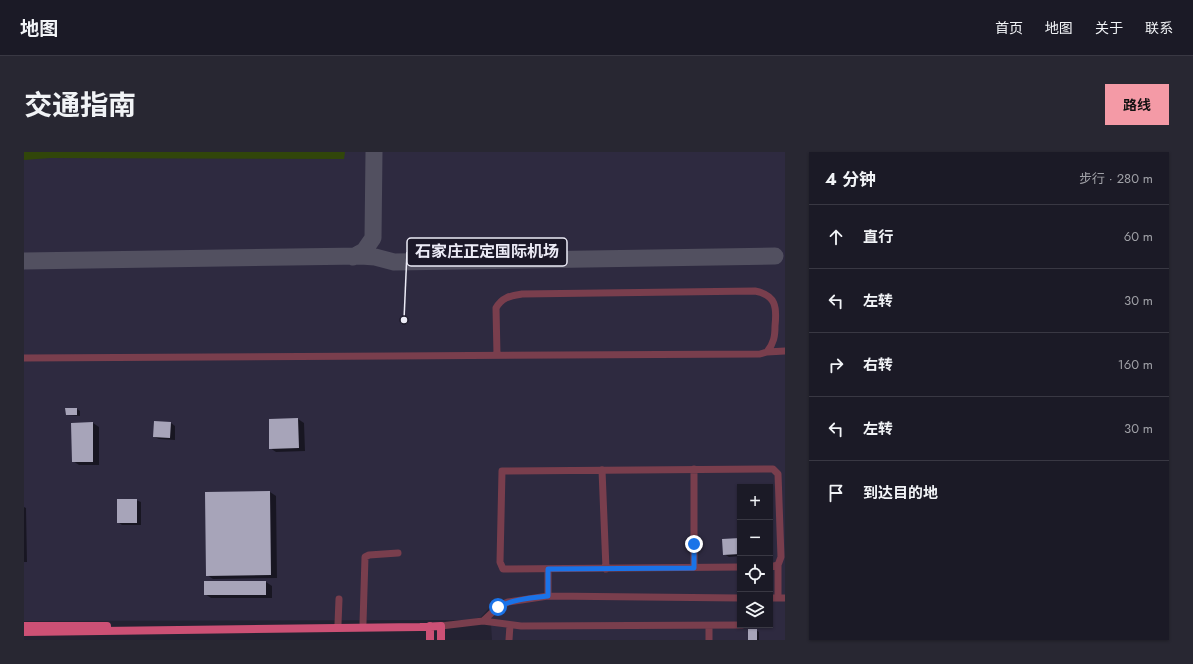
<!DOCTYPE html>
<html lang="zh">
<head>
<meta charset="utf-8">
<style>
  body { margin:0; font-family:Jost,"Noto Sans SC",sans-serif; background:#282732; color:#f1f3f6 }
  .controls { position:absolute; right:12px; bottom:12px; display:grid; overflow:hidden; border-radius:0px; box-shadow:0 1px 3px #0004 }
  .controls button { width:36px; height:36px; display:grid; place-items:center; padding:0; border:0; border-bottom:1px solid #393843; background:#1b1a26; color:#f1f3f6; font:20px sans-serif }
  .stop { position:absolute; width:12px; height:12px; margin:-9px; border:3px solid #1a73e8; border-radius:50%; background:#fff }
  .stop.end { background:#1a73e8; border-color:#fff; box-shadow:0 1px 4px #0008 }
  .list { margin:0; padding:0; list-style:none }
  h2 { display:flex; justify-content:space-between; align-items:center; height:52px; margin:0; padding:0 16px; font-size:17px }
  h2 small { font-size:13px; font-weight:400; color:#a0a1a7 }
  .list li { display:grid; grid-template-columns:26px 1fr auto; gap:12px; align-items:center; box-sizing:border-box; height:64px; padding:0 16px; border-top:1px solid #393843 }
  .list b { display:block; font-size:15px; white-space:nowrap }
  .list em { font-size:13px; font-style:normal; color:#a0a1a7 }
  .icon { flex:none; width:22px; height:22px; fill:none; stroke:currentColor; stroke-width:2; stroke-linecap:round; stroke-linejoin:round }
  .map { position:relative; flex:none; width:761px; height:488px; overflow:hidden; border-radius:0px }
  header { display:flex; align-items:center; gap:24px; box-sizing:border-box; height:56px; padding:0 20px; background:#1b1a26; border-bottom:1px solid #393843 }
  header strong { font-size:19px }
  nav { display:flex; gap:22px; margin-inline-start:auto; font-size:14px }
  .intro { display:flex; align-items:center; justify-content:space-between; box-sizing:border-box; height:96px; padding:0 24px }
  h1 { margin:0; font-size:28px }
  .button { padding:10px 18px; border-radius:0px; background:#f49aa6; color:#111; font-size:14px; font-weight:700 }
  main { display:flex; gap:24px; padding:0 24px }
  aside { flex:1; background:#1b1a26; border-radius:0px; box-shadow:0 1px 3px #0004 }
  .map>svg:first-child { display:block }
  .built { fill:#2e2a40; fill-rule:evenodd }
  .green { fill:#31460a }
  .shadow { fill:#0007 }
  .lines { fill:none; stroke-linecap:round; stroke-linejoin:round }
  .taxiway { stroke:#525060; stroke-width:17 }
  .building { fill:#a7a4b9 }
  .minor { stroke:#793e4d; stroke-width:7 }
  .major { stroke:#cc5075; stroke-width:8 }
  .route { stroke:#1a73e8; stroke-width:5 }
  .leader { fill:none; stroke:#ecebf6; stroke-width:1.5 }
  .callout-dot { fill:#ecebf6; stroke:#1b1828; stroke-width:1.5 }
  .callout { fill:#1b1828; stroke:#ecebf6; stroke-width:1.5 }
  .callout-label { font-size:16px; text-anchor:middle; font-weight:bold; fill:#ecebf6 }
</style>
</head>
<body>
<header>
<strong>地图</strong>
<nav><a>首页</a><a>地图</a><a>关于</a><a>联系</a></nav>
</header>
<div class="intro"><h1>交通指南</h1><a class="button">路线</a></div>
<main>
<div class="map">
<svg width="761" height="488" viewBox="0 0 761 488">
  <rect width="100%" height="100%" fill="#242232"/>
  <path class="built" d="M0 0H761V488H468L466 455 457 465 448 468 0 469ZM716 335H746V473H716Z"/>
  <path class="green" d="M0 0H321L320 7 26 6 0 8Z"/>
  <path class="shadow" d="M53 257 56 259V264L43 263Z
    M274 267 280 271 281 299 252 300 246 296Z
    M69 271 75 275V313H55L49 309Z
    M147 271 151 274V288L135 287 130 285Z
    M246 340 252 344 253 426 189 427 183 423Z
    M112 348 117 350V373H98L94 370Z
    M0 355 2 356 3 410H0Z
    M716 387V404L705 405 700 402Z
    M242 430 248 434V446H187L181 442Z
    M732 478 735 480V488H725Z"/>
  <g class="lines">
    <path class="taxiway" d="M329 105 340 99 349 86 350 0
      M0 109 337 104 351 105 370 110 751 104"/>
  </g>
  <path class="building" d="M41 256H53V263H42Z
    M274 266 275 296 245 297V267Z
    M130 269 147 270 146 286 129 285Z
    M69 270V310H48L47 271Z
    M246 339 247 423 182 424 181 340Z
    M93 347H113V371H93Z
    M716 386V402L699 403 698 387Z
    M180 429H242V443H180Z
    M724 477H733V488H724Z"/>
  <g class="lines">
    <path class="minor" d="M743 200 761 199
      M0 206C245 205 491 203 736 202L743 200C750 191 751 184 751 174 753 155 752 143 731 139L498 142C486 144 478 145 472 156L473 203
      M670 317V415
      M578 318 582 417
      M754 413V446
      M716 415 479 417 476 410 478 319 749 317 754 322 757 405 754 413 746 415
      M524 417V444
      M746 446H761
      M459 469 497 474 718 473
      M339 471 341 405 345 403 374 401
      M314 472 315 447
      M417 474 459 469 474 455 484 450 524 444 716 446
      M485 488 486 473
      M685 488V474"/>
    <path class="major" d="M0 474H83
      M406 474V488
      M0 480 396 475 417 474V488"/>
  </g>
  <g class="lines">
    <path class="route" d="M474 455C490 447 507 446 524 444V417L670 416V392"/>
  </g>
  <path class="leader" d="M380 168L383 100"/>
  <circle class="callout-dot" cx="380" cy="168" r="4"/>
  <rect class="callout" x="383" y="86" width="160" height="28" rx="4"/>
  <g class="callout-label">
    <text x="463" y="105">石家庄正定国际机场</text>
  </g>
</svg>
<div class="controls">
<button>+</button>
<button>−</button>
<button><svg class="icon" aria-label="locate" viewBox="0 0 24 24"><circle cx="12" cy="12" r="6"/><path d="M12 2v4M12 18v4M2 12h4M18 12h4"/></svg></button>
<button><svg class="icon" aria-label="layers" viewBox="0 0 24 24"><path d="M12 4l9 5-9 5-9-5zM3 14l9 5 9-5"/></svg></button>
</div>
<div class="stop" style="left:474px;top:455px"></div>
<div class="stop end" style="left:670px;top:392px"></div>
</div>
<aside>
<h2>4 分钟<small>步行 · 280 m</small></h2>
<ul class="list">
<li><svg class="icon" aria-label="ahead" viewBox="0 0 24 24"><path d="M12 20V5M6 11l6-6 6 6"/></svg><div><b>直行</b></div><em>60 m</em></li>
<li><svg class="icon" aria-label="left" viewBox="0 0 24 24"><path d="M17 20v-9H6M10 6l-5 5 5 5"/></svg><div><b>左转</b></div><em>30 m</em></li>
<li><svg class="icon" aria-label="right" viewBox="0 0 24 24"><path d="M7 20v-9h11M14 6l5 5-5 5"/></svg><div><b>右转</b></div><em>160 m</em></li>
<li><svg class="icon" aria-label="left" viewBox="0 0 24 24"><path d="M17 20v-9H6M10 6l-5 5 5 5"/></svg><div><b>左转</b></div><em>30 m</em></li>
<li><svg class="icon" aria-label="arrive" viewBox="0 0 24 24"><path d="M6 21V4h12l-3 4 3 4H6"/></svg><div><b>到达目的地</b></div></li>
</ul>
</aside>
</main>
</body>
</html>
